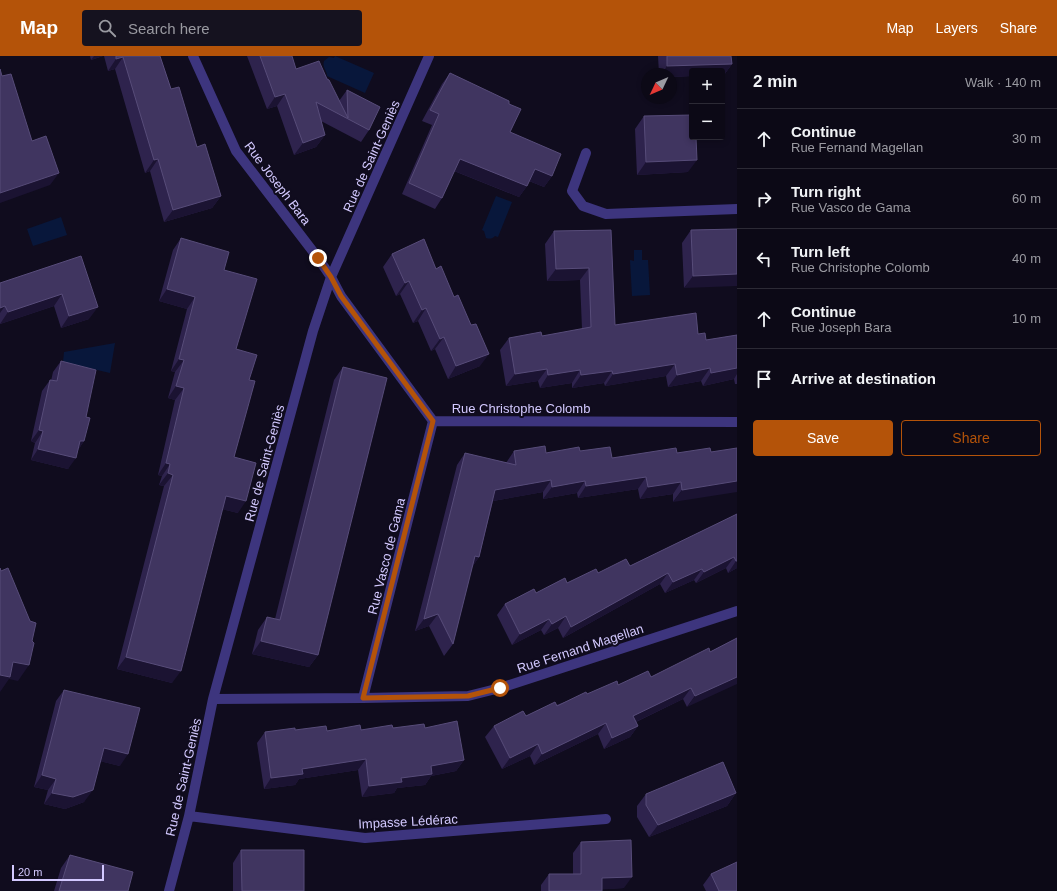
<!DOCTYPE html>
<html lang="en">
<head>
<meta charset="utf-8">
<style>
  body { margin:0; font-family:Arial,sans-serif; background:#15121f; color:#f1f3f6 }
  .controls { position:absolute; right:12px; top:12px; display:grid; overflow:hidden; border-radius:4px; box-shadow:0 2px 6px #0003 }
  .controls button { width:36px; height:36px; display:grid; place-items:center; padding:0; border:0; border-bottom:1px solid #2c2a35; background:#0c0916; color:#f1f3f6; font:20px sans-serif }
  .compass { position:absolute; left:641px; top:12px; width:36px; height:36px; border-radius:50%; background:#0c0916; box-shadow:0 2px 6px #0003; rotate:226deg }
  .scale { position:absolute; left:12px; bottom:10px; width:92px; box-sizing:border-box; padding-left:4px; border:2px solid #d3c9ff; border-top:0; font-size:11px; line-height:14px; white-space:nowrap; color:#d3c9ff; -webkit-text-stroke:3px #100c1e; paint-order:stroke }
  .stop { position:absolute; width:12px; height:12px; margin:-9px; border:3px solid #b45309; border-radius:50%; background:#fff }
  .stop.end { background:#b45309; border-color:#fff; box-shadow:0 1px 4px #0008 }
  .list { margin:0; padding:0; list-style:none }
  h2 { display:flex; justify-content:space-between; align-items:center; height:52px; margin:0; padding:0 16px; font-size:17px }
  h2 small { font-size:13px; font-weight:400; color:#9a9aa1 }
  .list li { display:grid; grid-template-columns:26px 1fr auto; gap:12px; align-items:center; box-sizing:border-box; height:60px; padding:0 16px; border-top:1px solid #2c2a35 }
  .list b { display:block; font-size:15px; white-space:nowrap }
  .list p { margin:0; font-size:13px; white-space:nowrap; color:#9a9aa1 }
  .list em { font-size:13px; font-style:normal; color:#9a9aa1 }
  .actions { display:flex; gap:8px; padding:12px 16px }
  .actions a { flex:1; padding:9px 0; border:1px solid #b45309; border-radius:4px; text-align:center; font-size:14px; color:#b45309 }
  .actions .main { background:#b45309; color:#fff }
  .icon { flex:none; width:22px; height:22px; fill:none; stroke:currentColor; stroke-width:2; stroke-linecap:round; stroke-linejoin:round }
  .map { position:relative; flex:none; width:737px; height:835px; overflow:hidden }
  header { display:flex; align-items:center; gap:24px; box-sizing:border-box; height:56px; padding:0 20px; background:#b45309; color:#fff }
  header strong { font-size:19px }
  nav { display:flex; gap:22px; margin-inline-start:auto; font-size:14px }
  .search { width:280px; height:36px; background:#15121f; display:flex; align-items:center; gap:10px; box-sizing:border-box; padding:0 14px; border-radius:4px; color:#9a9aa1; font-size:15px }
  main { display:flex }
  aside { flex:1; background:#0c0916 }
  .map>svg:first-child { display:block }
  .water { fill:#08173b }
  .lines { fill:none; stroke-linecap:round; stroke-linejoin:round }
  .minor { stroke:#3d357e; stroke-width:10 }
  .wall { fill:#2e234d }
  .shaded-wall { fill:#1b1332 }
  .building { fill:#403560; stroke:#574c79 }
  .route { stroke:#b45309; stroke-width:5 }
  .labels { text-anchor:middle; stroke-width:4; stroke-linejoin:round; paint-order:stroke }
  .street-label { font-size:13px; fill:#d3c9ff; stroke:#100c1e }
</style>
</head>
<body>
<header>
<strong>Map</strong>
<div class="search"><svg class="icon" aria-label="search" viewBox="0 0 24 24"><circle cx="10" cy="10" r="6"/><path d="M15 15l6 6"/></svg>Search here</div>
<nav><a>Map</a><a>Layers</a><a>Share</a></nav>
</header>
<main>
<div class="map">
<svg width="737" height="835" viewBox="0 0 737 835">
  <rect width="100%" height="100%" fill="#100c1e"/>
  <path class="water" d="M335 0 374 17 365 37 327 20C327 14 322 12 324 5L329 1 334 2Z
    M496 140 512 146 498 181 495 180C492 183 490 183 486 182L484 175 482 174Z
    M61 161 67 179 33 190 27 173Z
    M634 194H642V204H648L650 239 632 240 630 204 634 205Z
    M115 287 110 317 63 306 64 296Z"/>
  <g class="lines">
    <path class="minor" d="M193 0 236 95 318 202 331 221 341 240 433 365 737 366
      M586 97 572 135 583 150 606 158 737 153
      M363 642 433 365
      M213 643 363 642 468 640 500 632 737 555
      M189 760 365 782 606 763
      M169 835 189 760 213 643 313 275 331 221 429 0"/>
  </g>
  <path class="wall" d="M90 0H103L91 4Z
    M104 0H160L171 33 197 91 221 140 212 152 164 166 150 115 145 117 115 13 108 15Z
    M247 0H292L296 13 327 23 339 45 347 34 369 74 361 86 321 65 325 79 316 91 294 99 277 50 267 53Z
    M658 0H731L732 8 724 19 692 15V20L671 21V18H659Z
    M450 17 509 48 510 76 552 120 544 131 529 125 527 130 519 141 454 115 442 142 435 153 402 138 432 69 422 65 442 28Z
    M644 60 688 116 637 119 635 73Z
    M737 173 684 232 682 187 691 174Z
    M611 174 615 269 698 278 706 284 737 279V328H735L734 323 703 330 701 325 668 331 666 320 605 330 604 327 572 332V327L540 332 538 325 506 330 500 294 509 282 542 280 582 273 580 224 547 225 545 188 554 175Z
    M181 182 224 214 236 293 249 324 234 401 238 457 222 453 172 627 117 613 164 430 159 429 162 420 158 419 175 344 168 342 175 316 171 315 187 253 159 245 173 194Z
    M392 198 436 213 480 310 448 323 435 293 431 295 418 265 413 267 400 238 396 240 383 211Z
    M81 200 89 263 61 272 54 250 0 268V227Z
    M61 305 86 361 84 385 78 394 68 413 31 404 35 387 31 385 42 335 50 324 51 325 53 316Z
    M343 311 318 599 309 611 252 598 258 574 267 561 275 563 334 324Z
    M514 395 546 397 580 395 612 402 677 397 711 396 673 446V438L640 443 638 433 578 442 577 437 543 443V436L493 445 479 501 472 511 453 588 444 600 429 570 415 575 457 409 465 397 506 407Z
    M737 458V512L728 517 726 512 696 527 694 524 665 537 660 528 563 582 558 572 544 579 541 574 512 589 497 559 505 548 598 517 630 510Z
    M737 582 687 651 683 643 636 666 638 670 630 681 604 693 598 678 534 709 530 700 502 713 485 681 494 670 526 660 587 638 618 629 651 621 710 596Z
    M64 634 120 710 100 705 84 746 65 753 44 748 48 734 34 731 56 645Z
    M393 672H425L464 704 456 715 431 720 425 729 397 732 394 737 362 741 358 714 299 723 295 729 264 733 257 687 265 676 295 674 327 675 361 674Z
    M736 737 727 750 649 781 637 761V750L646 738Z
    M581 786 624 832 602 833V835H541V829L549 818H573V797Z
    M241 794 304 835H233V807Z
    M70 799 128 835H54L61 812Z
    M711 818 737 835H706L703 829Z"/>
  <path class="shaded-wall" d="M94 0H103L91 4Z
    M123 1 115 13 108 15 116 3Z
    M732 8 724 19H722V15H692V20L671 21V18H662L667 10Z
    M285 38 277 50 267 53 275 41Z
    M325 79 316 91 294 99 303 87Z
    M158 103 150 115 145 117 154 104Z
    M460 103 527 130 519 141 452 114Z
    M697 104 688 116 637 119 646 106Z
    M535 113 552 120 544 131 527 124Z
    M59 117 50 129 0 147V137Z
    M221 140 212 152 164 166 173 154Z
    M589 212 580 224 547 225 556 213Z
    M737 218V230L684 232 693 220Z
    M409 225 400 238 396 240 405 227Z
    M167 233 195 241 187 253 159 245Z
    M62 238 54 250 0 268 8 256Z
    M5 250 0 257V252Z
    M98 251 89 263 61 272 69 260Z
    M426 252 418 265 413 267 422 254Z
    M444 281 435 293 431 295 440 283Z
    M489 298 480 310 448 323 456 310Z
    M179 303 184 304 175 316 171 315Z
    M675 308 666 320 605 330 613 318Z
    M710 312 701 325 668 331 677 319Z
    M737 312V318L734 323 703 330 711 317Z
    M547 313 538 325 506 330 515 318Z
    M580 314 572 327 540 332 548 319Z
    M612 315 604 327 572 332 581 319Z
    M176 330 184 332 175 344 168 342Z
    M39 374 43 375 35 387 31 385Z
    M80 385H84L76 397Z
    M38 393 76 402 68 413 31 404Z
    M166 407 170 408 162 420 158 419Z
    M168 417 173 419 164 430 159 429Z
    M646 421 638 433 578 442 586 430Z
    M551 424 543 436 487 446 495 434Z
    M585 425 577 437 543 443 552 431Z
    M737 425V436L673 446 682 434Z
    M681 426 673 438 640 443 648 431Z
    M226 440 246 445 238 457 217 452Z
    M475 500 479 501 471 513Z
    M734 501 726 512 696 527 704 516Z
    M736 505H737V512L728 517Z
    M702 513 694 524 665 537 673 526Z
    M668 517 660 528 563 582 571 571Z
    M438 558 429 570 415 575 424 563Z
    M566 560 558 572 544 579 552 568Z
    M549 563 541 574 512 589 520 578Z
    M261 585 318 599 309 611 252 598Z
    M126 601 181 615 172 627 117 613Z
    M13 606 29 609 18 625 9 623 0 636V619Z
    M737 621V628L687 651 695 640Z
    M691 632 683 643 625 671 633 660Z
    M606 667 598 678 534 709 542 698Z
    M638 670 630 681 604 693 612 682Z
    M538 688 530 700 502 713 510 702Z
    M104 692 128 698 120 710 95 704Z
    M366 703 358 714 299 723 295 729 264 733 271 722 302 713Z
    M464 704 456 715 431 720 425 729 397 732 394 737 362 741 369 730 401 722 431 710Z
    M42 719 56 723 48 734 34 731Z
    M93 734 84 746 65 753 44 748 52 737Z
    M736 737 727 750 649 781 658 769Z
    M632 821 624 832 594 834 602 822Z"/>
  <path class="building" d="M116 0H160L171 33 179 31 197 91 205 88 221 140 173 154 158 103 154 104 123 1 116 3Z
    M260 0H292L296 13 319 5 327 23 329 24 348 62 347 34 380 51 369 74 316 46 325 79 303 87 285 38 275 41Z
    M667 0H731L732 8 667 10Z
    M0 13 2 20 11 18 32 85 46 80 59 117 0 137Z
    M450 17 509 45V48L521 53 510 76 561 98 552 120 535 113 527 130 460 103 442 142 409 127 439 58 430 54Z
    M692 59V81H696L697 104 646 106 644 60Z
    M737 173V218L693 220 691 174Z
    M611 174 615 269 696 257 698 278 705 277 706 284 737 279V312L711 317 710 312 677 319 675 308 613 318 612 315 581 319 580 314 548 319 547 313 515 318 509 282 541 276 542 280 591 271 589 212 556 213 554 175Z
    M181 182 229 196 224 214 257 223 236 293 257 299 249 324 255 325 234 401 256 407 246 445 226 440 181 615 126 601 173 419 168 417 170 408 166 407 184 332 176 330 184 304 179 303 195 241 167 233Z
    M424 183 436 213 441 210 454 241 458 239 471 269 476 268 489 298 456 310 444 281 440 283 426 252 422 254 409 225 405 227 392 198Z
    M81 200 98 251 69 260 62 238 8 256 5 250 0 252V227Z
    M61 305 96 314 86 361 90 362 84 385H80L76 402 38 393 43 375 39 374 50 324 57 325Z
    M343 311 387 322 318 599 261 585 267 561 280 564Z
    M545 390 546 397 579 391 580 395 610 391 612 402 676 392 677 397 710 392 711 396 737 392V425L682 434 681 426 648 431 646 421 586 430 585 425 552 431 551 424 495 434 479 501 475 500 453 588 438 558 424 563 465 397 516 409 514 395Z
    M737 458V505H736L734 501 704 516 702 513 673 526 668 517 571 571 566 560 552 568 549 563 520 578 505 548 534 533 536 537 565 522 567 527 596 513 598 517 626 503 630 510Z
    M0 512 1 515 8 512 30 565 36 567 32 585 34 587 29 609 13 606 10 621 0 619Z
    M737 582V621L695 640 691 632 633 660 638 670 612 682 606 667 542 698 538 688 510 702 494 670 523 655 526 660 555 646 557 650 586 636 587 638 617 625 618 629 648 615 651 621 709 592 710 596Z
    M64 634 140 652 128 698 104 692 93 734 73 741 52 737 56 723 42 719Z
    M457 665 464 704 431 710 432 718 401 722 402 726 369 730 366 703 302 713 303 718 271 722 265 676 295 672V674L326 670 327 675 360 669 361 674 392 669 393 672 424 668 425 672Z
    M723 706 736 737 658 769 646 749V738Z
    M631 784 632 821 602 822V835H549V818H581V786Z
    M241 794H304V835H242Z
    M70 799 133 816 128 835H59Z
    M737 806V835H719L711 818Z"/>
  <g class="lines">
    <path class="route" d="M318 202 331 221 341 240 433 365 363 642 468 640 500 632"/>
  </g>
  <g class="labels">
    <g class="street-label">
      <text transform="translate(371 100) rotate(-66)" y="5">Rue de Saint-Geniès</text>
      <text transform="translate(278 127) rotate(53)" y="5">Rue Joseph Bara</text>
      <text x="521" y="357">Rue Christophe Colomb</text>
      <text transform="translate(264 407) rotate(-75)" y="5">Rue de Saint-Geniès</text>
      <text transform="translate(386 500) rotate(-76)" y="5">Rue Vasco de Gama</text>
      <text transform="translate(580 592) rotate(-18)" y="5">Rue Fernand Magellan</text>
      <text transform="translate(183 721) rotate(-77)" y="5">Rue de Saint-Geniès</text>
      <text transform="translate(408 765) rotate(-3)" y="5">Impasse Lédérac</text>
    </g>
  </g>
</svg>
<div class="controls">
<button>+</button>
<button>−</button>
</div>
<svg class="compass" viewBox="-18 -18 36 36"><path d="M0-13l5 13h-10z" fill="#e53935"/><path d="M0 13l5-13h-10z" fill="#9a9aa1"/></svg>
<div class="scale">20 m</div>
<div class="stop" style="left:500px;top:632px"></div>
<div class="stop end" style="left:318px;top:202px"></div>
</div>
<aside>
<h2>2 min<small>Walk · 140 m</small></h2>
<ul class="list">
<li><svg class="icon" aria-label="ahead" viewBox="0 0 24 24"><path d="M12 20V5M6 11l6-6 6 6"/></svg><div><b>Continue</b><p>Rue Fernand Magellan</p></div><em>30 m</em></li>
<li><svg class="icon" aria-label="right" viewBox="0 0 24 24"><path d="M7 20v-9h11M14 6l5 5-5 5"/></svg><div><b>Turn right</b><p>Rue Vasco de Gama</p></div><em>60 m</em></li>
<li><svg class="icon" aria-label="left" viewBox="0 0 24 24"><path d="M17 20v-9H6M10 6l-5 5 5 5"/></svg><div><b>Turn left</b><p>Rue Christophe Colomb</p></div><em>40 m</em></li>
<li><svg class="icon" aria-label="ahead" viewBox="0 0 24 24"><path d="M12 20V5M6 11l6-6 6 6"/></svg><div><b>Continue</b><p>Rue Joseph Bara</p></div><em>10 m</em></li>
<li><svg class="icon" aria-label="arrive" viewBox="0 0 24 24"><path d="M6 21V4h12l-3 4 3 4H6"/></svg><div><b>Arrive at destination</b></div></li>
</ul>
<div class="actions"><a class="main">Save</a><a>Share</a></div>
</aside>
</main>
</body>
</html>
